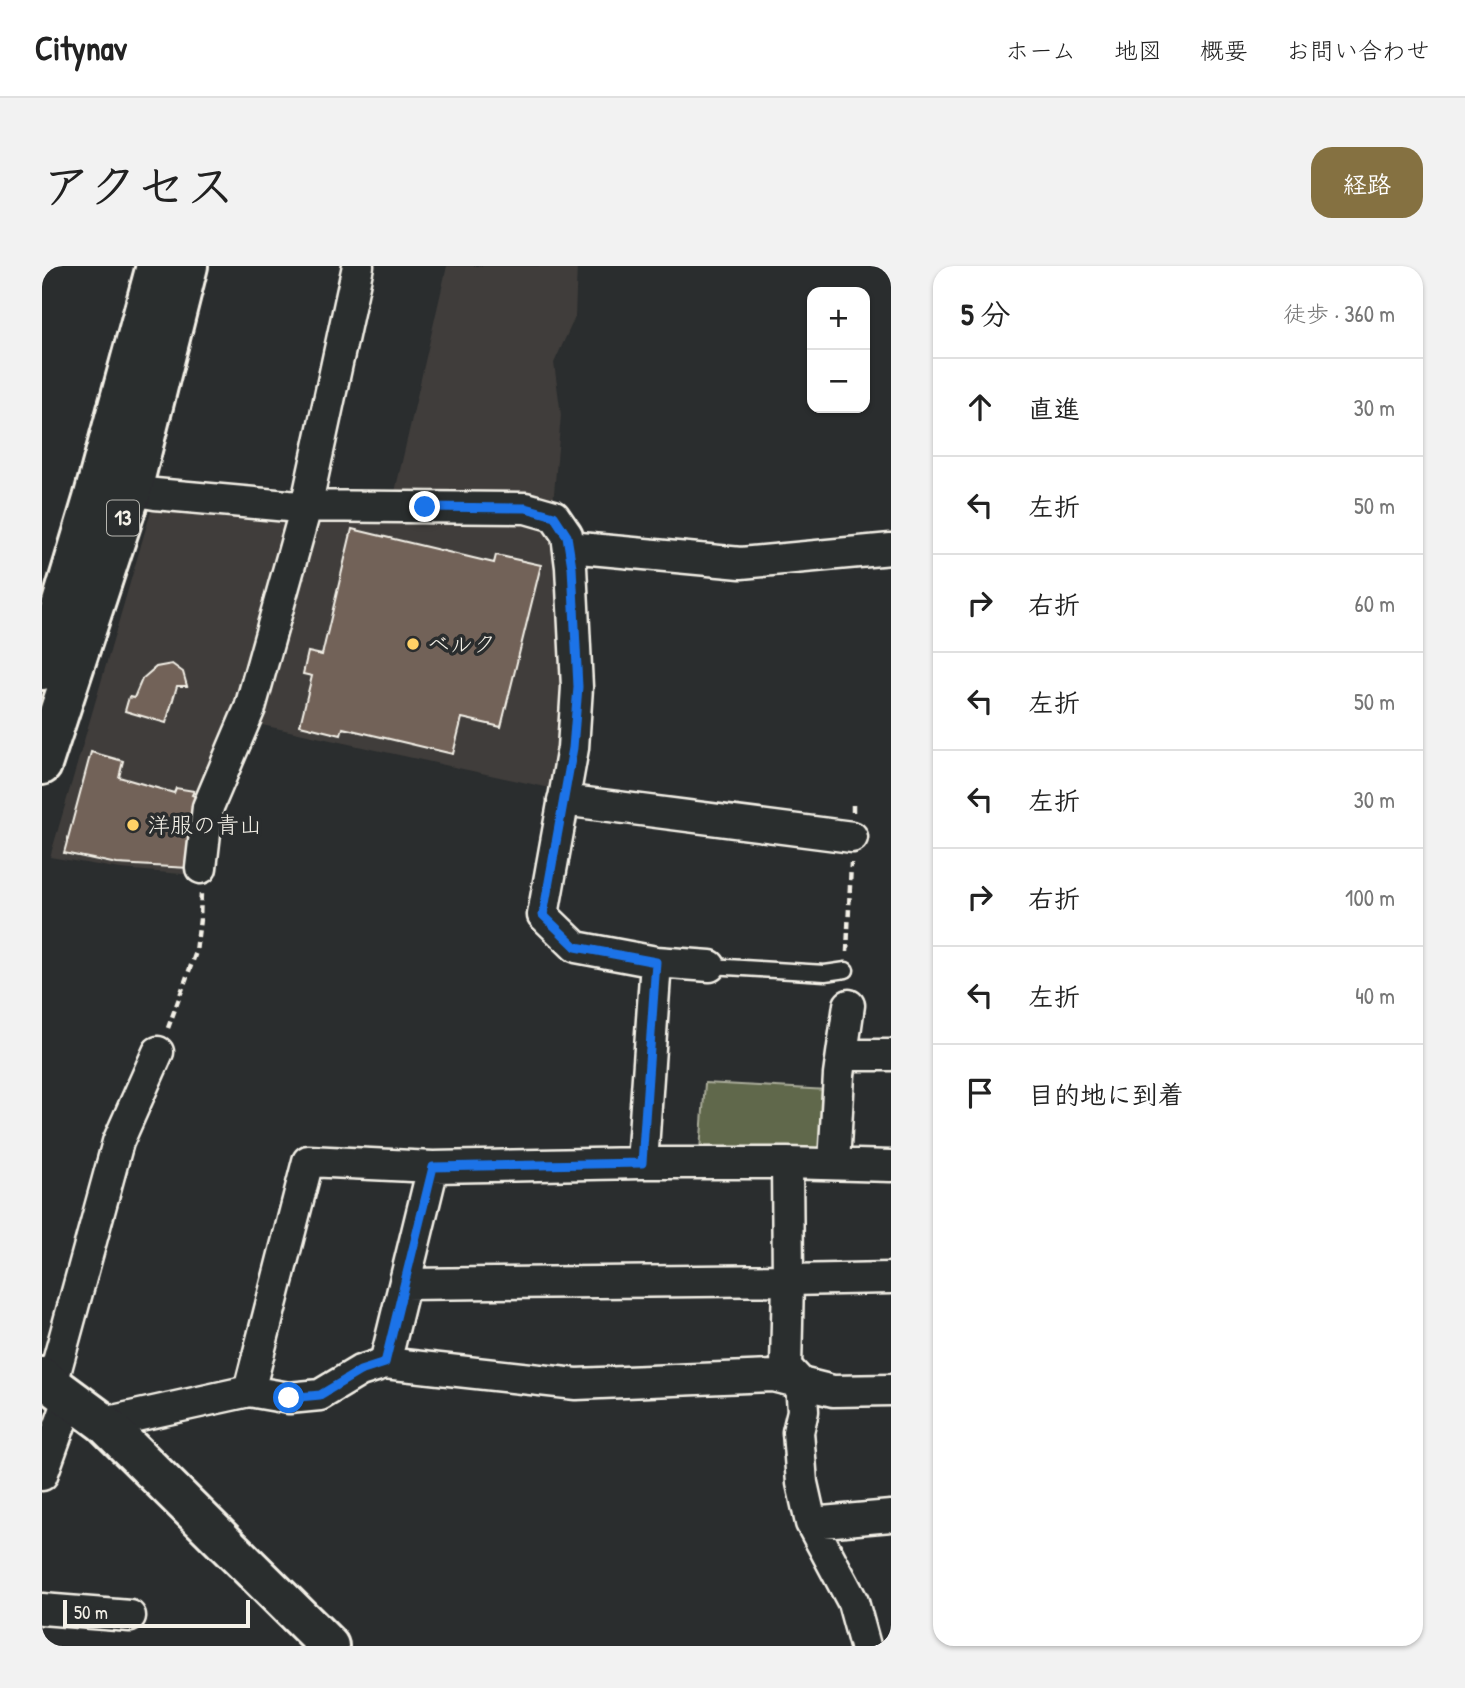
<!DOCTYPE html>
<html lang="ja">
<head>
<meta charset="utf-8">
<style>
  body { margin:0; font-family:"Patrick Hand","Klee One",sans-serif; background:#f2f2f2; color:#222 }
  .controls { position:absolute; right:21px; top:21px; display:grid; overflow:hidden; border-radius:14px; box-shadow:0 2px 5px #0004 }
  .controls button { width:63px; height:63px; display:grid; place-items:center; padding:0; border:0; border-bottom:2px solid #e0e0e0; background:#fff; color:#222; font:35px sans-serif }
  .scale { position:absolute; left:21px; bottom:18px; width:187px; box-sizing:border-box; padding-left:7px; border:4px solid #f4f1e8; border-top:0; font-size:19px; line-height:24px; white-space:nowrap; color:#f4f1e8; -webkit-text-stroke:5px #2a2d2e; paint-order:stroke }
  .stop { position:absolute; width:21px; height:21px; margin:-16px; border:5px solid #1a73e8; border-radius:50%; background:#fff }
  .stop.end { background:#1a73e8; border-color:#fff; box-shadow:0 2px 7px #0008 }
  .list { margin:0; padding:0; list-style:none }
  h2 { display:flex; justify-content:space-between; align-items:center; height:91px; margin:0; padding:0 28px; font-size:30px }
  h2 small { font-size:23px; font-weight:400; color:#767676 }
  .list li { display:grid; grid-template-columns:46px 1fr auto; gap:21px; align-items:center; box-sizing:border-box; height:98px; padding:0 28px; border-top:2px solid #e0e0e0 }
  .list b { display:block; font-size:26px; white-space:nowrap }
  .list em { font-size:23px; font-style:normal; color:#767676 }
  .icon { flex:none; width:38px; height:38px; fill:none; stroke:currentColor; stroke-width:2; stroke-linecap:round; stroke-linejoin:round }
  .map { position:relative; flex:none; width:849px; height:1380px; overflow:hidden; border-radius:21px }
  header { display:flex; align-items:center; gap:42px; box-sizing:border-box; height:98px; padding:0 35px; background:#fff; border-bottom:2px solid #e0e0e0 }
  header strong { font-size:33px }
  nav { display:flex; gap:38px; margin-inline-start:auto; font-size:24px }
  .intro { display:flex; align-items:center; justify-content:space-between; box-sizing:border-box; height:168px; padding:0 42px }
  h1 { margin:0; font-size:49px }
  .button { padding:18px 32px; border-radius:21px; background:#857141; color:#fff; font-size:24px; font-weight:700 }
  main { display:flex; gap:42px; padding:0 42px }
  aside { flex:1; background:#fff; border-radius:21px; box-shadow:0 2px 5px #0004 }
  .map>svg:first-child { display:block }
  .built { fill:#403d3b }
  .green { fill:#60674c; stroke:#aaac9a; stroke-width:2 }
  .building { fill:#726259; stroke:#f4f1e8; stroke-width:2 }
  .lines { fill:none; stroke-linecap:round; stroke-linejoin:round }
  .lane-casing { stroke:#f4f1e8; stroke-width:19 }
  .street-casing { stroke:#f4f1e8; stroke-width:35 }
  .secondary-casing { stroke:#f4f1e8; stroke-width:44 }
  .primary-casing { stroke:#f4f1e8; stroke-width:44 }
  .path { stroke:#f4f1e8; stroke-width:4.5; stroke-dasharray:7 5; stroke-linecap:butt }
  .lane { stroke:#2a2d2e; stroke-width:14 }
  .street { stroke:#2a2d2e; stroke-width:30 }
  .secondary { stroke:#2a2d2e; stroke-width:38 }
  .primary { stroke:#2a2d2e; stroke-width:38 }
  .route { stroke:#1a73e8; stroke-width:9 }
  .poi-dot { fill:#ffd166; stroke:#2a2d2e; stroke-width:2.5 }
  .labels { text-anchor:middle; stroke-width:7; stroke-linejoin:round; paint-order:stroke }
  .shield { fill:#2a2d2e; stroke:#b7b6b0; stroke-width:2 }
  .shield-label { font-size:21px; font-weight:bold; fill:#f4f1e8 }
  .poi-label { font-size:23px; fill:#f4f1e8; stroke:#2a2d2e; text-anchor:start }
</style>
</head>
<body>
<header>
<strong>Citynav</strong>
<nav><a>ホーム</a><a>地図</a><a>概要</a><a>お問い合わせ</a></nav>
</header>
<div class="intro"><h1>アクセス</h1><a class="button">経路</a></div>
<main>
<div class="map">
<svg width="849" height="1380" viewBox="0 0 849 1380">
  <rect width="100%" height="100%" fill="#2a2d2e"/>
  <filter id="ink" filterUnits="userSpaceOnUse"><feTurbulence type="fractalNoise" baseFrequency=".0143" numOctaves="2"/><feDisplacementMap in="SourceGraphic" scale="14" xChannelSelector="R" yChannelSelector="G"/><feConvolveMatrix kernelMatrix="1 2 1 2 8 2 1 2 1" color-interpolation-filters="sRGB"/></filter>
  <g filter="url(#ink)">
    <path class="built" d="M405 0H535L533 51 512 97 519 149 511 238 522 435 508 522 192 453 152 609 79 603 8 591 111 238 347 252Z"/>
    <path class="green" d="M663 817 785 824 783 879 777 886 658 885Z"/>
    <path class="building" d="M310 263 452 297 454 289 499 299 459 461 420 452 411 488 301 462 299 469 258 459 270 410 261 408 266 386 280 389Z
      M130 398 141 406 145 420H135L124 457 83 445 87 431 92 432 100 413 114 401Z
      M49 486 81 495 77 511 132 527 134 522 152 525 150 529 155 531 147 602 75 598 22 587Z"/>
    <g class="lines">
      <g class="lane-casing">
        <path id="lane" d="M668 700 783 707 804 704"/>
      </g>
      <g class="street-casing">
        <path id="street" d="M90 224 113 228 246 240 484 242 512 250 525 269 529 301 535 421 531 482 501 649 534 681 614 696 600 897
          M527 281 699 297 849 283
          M521 534 810 571
          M159 602 166 541 208 442 264 241 316 0
          M614 696 668 700
          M800 789H849
          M745 897 746 1014 744 1101 759 1117 761 1145 756 1166 760 1217 769 1257 811 1336 823 1380
          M792 898 797 809 807 739
          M363 1018 746 1014 849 1012
          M343 1097 391 901
          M10 1118 76 876 116 786
          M207 1125 266 895 391 901 600 897H745L849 900
          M62 1157 207 1125 247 1132 278 1129 318 1105 343 1097 534 1118 731 1110 791 1125 849 1124
          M0 1209 28 1131
          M769 1257 849 1250
          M0 1343 88 1350"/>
      </g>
      <g class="secondary-casing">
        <path id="secondary" d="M0 1111 62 1157 287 1380"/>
      </g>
      <g class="primary-casing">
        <path id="primary" d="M0 404 51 233 114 0
          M0 499 90 224 146 0"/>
      </g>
      <path class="path" d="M811 546V534
        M805 686 809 597
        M126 762 154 686 158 653 159 626"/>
      <use href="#lane" class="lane"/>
      <use href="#street" class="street"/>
      <use href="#secondary" class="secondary"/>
      <use href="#primary" class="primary"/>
    </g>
  </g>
  <g class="lines" filter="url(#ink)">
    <path class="route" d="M247 1132 278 1129 318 1105 343 1097 391 901 600 897 614 696 534 681 501 649 531 482 536 421 530 301 525 270 512 250 484 242 383 241"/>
  </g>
  <g class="poi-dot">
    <circle cx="371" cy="378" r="7"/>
    <circle cx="91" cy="559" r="7"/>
  </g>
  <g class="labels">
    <rect class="shield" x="65" y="234.5" width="32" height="35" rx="5"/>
    <g class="shield-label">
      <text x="81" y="259">13</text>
    </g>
    <g class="poi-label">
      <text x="385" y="386">ベルク</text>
      <text x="105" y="567">洋服の青山</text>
    </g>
  </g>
</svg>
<div class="controls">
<button>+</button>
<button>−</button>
</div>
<div class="scale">50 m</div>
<div class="stop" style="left:247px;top:1132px"></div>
<div class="stop end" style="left:383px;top:241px"></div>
</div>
<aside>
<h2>5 分<small>徒歩 · 360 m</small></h2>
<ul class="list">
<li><svg class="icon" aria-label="ahead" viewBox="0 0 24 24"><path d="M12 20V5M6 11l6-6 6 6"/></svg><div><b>直進</b></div><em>30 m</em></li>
<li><svg class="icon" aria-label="left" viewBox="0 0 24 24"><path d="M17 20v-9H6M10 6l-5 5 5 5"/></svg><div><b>左折</b></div><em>50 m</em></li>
<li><svg class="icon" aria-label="right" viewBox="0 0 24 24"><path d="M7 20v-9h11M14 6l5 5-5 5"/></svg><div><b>右折</b></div><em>60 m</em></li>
<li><svg class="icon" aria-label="left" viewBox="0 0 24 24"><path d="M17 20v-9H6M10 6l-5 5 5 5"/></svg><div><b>左折</b></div><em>50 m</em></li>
<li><svg class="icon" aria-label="left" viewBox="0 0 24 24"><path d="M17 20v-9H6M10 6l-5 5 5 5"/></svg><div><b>左折</b></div><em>30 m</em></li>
<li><svg class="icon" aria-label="right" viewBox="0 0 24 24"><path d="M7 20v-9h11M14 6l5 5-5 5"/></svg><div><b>右折</b></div><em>100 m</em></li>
<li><svg class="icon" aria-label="left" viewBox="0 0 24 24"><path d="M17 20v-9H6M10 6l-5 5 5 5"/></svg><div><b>左折</b></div><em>40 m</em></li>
<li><svg class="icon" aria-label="arrive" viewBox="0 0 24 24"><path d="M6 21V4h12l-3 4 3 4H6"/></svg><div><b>目的地に到着</b></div></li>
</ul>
</aside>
</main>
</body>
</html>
